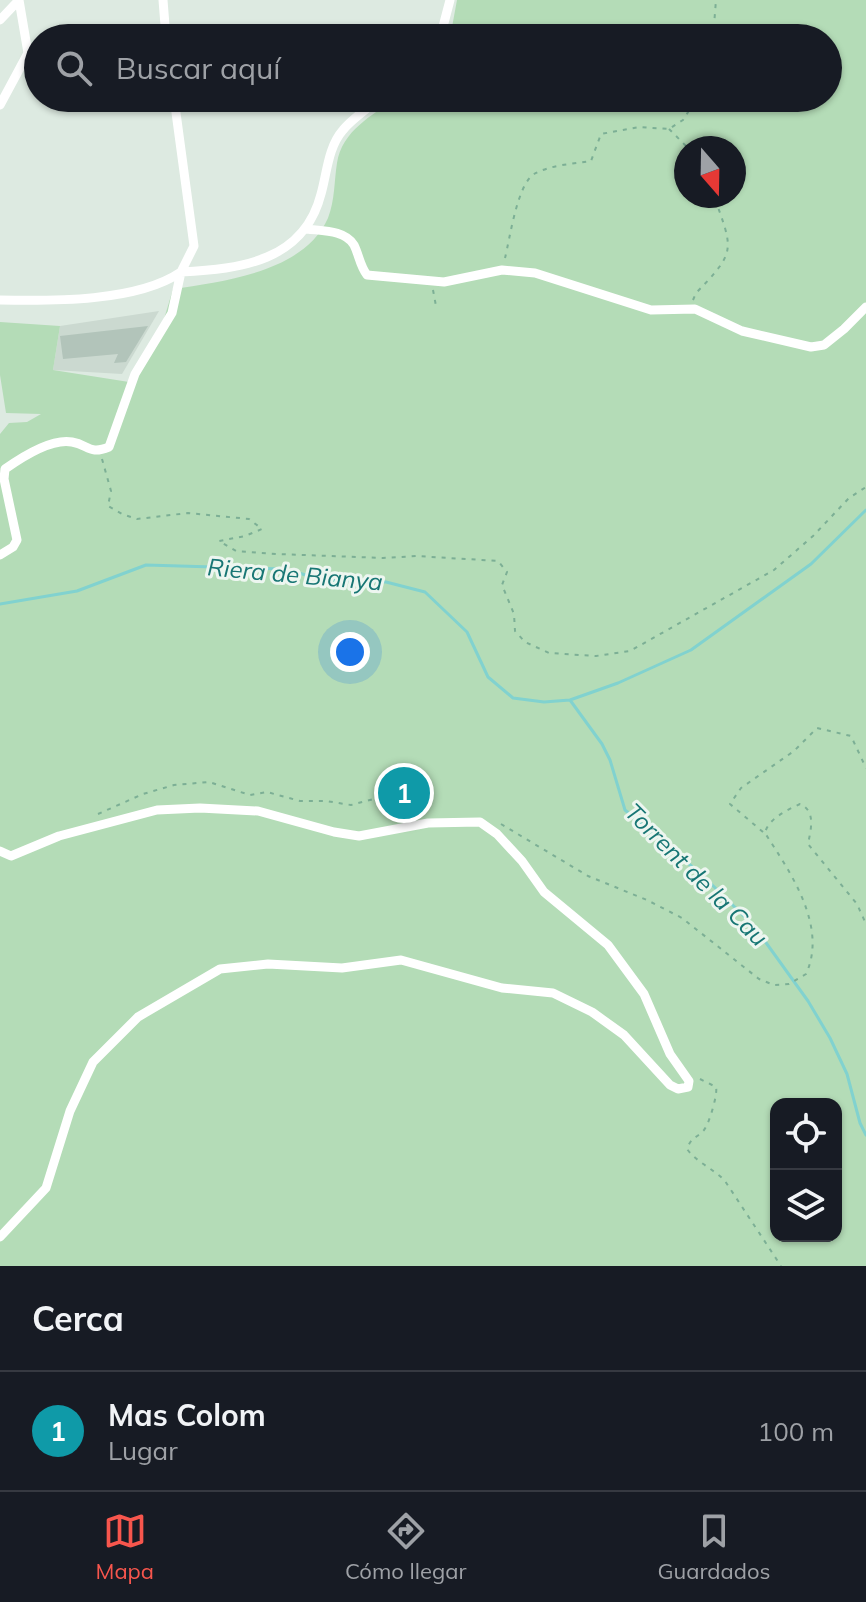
<!DOCTYPE html>
<html lang="es">
<head>
<meta charset="utf-8">
<style>
  body { margin:0; font-family:Mulish,sans-serif; background:#20242c; color:#f1f3f6 }
  .controls { position:absolute; right:24px; bottom:24px; display:grid; overflow:hidden; border-radius:16px; box-shadow:0 2px 6px #0004 }
  .controls button { width:72px; height:72px; display:grid; place-items:center; padding:0; border:0; border-bottom:2px solid #363941; background:#171b24; color:#f1f3f6; font:40px sans-serif }
  .compass { position:absolute; left:674px; top:136px; width:72px; height:72px; border-radius:50%; background:#171b24; box-shadow:0 2px 6px #0004; rotate:160deg }
  .you { position:absolute; left:350px; top:652px; width:28px; height:28px; margin:-20px; border:6px solid #fff; border-radius:50%; background:#1a73e8; box-shadow:0 0 0 12px #1a73e833 }
  .badge { display:grid; place-items:center; width:52px; height:52px; border-radius:50%; background:#f7564d; color:#fff; font-size:26px; font-weight:700 }
  .pin { position:absolute; translate:-50% -50%; border:4px solid #fff; box-shadow:0 2px 8px #0006 }
  .list { margin:0; padding:0; list-style:none }
  h2 { display:flex; justify-content:space-between; align-items:center; height:104px; margin:0; padding:0 32px; font-size:34px }
  h2 small { font-size:26px; font-weight:400; color:#9ea1a6 }
  .list li { display:grid; grid-template-columns:52px 1fr auto; gap:24px; align-items:center; box-sizing:border-box; height:120px; padding:0 32px; border-top:2px solid #363941 }
  .list b { display:block; font-size:30px; white-space:nowrap }
  .list p { margin:0; font-size:26px; white-space:nowrap; color:#9ea1a6 }
  .list em { font-size:26px; font-style:normal; color:#9ea1a6 }
  .icon { flex:none; width:44px; height:44px; fill:none; stroke:currentColor; stroke-width:2; stroke-linecap:round; stroke-linejoin:round }
  .map { position:relative; flex:none; width:866px; height:1266px; overflow:hidden }
  .search { position:absolute; background:#171b24; box-shadow:0 2px 6px #0004; left:24px; right:24px; top:24px; height:88px; display:flex; align-items:center; gap:20px; box-sizing:border-box; padding:0 28px; border-radius:44px; color:#9ea1a6; font-size:30px }
  .sheet { height:224px; background:#171b24 }
  nav { display:flex; justify-content:space-around; align-items:center; box-sizing:border-box; height:112px; border-top:2px solid #363941; background:#171b24; font-size:22px; color:#9ea1a6 }
  nav a { display:grid; justify-items:center; gap:4px }
  nav .on { color:#f7564d }
  .map>svg:first-child { display:block }
  .built { fill:#cbd9d0 }
  .green { fill:#b4dcb7; fill-rule:evenodd }
  .lines { fill:none; stroke-linecap:round; stroke-linejoin:round }
  .stream { stroke:#81d2cf; stroke-width:3 }
  .building { fill:#b2c4ba }
  .path { stroke:#7caf95; stroke-width:2; stroke-dasharray:4 6; stroke-linecap:butt }
  .minor { stroke:#fff; stroke-width:9 }
  .labels { text-anchor:middle; stroke-width:6; stroke-linejoin:round; paint-order:stroke }
  .water-label { font-size:24px; font-style:italic; fill:#177674; stroke:#edf6f0 }
</style>
</head>
<body>
<div class="map">
<svg width="866" height="1266" viewBox="0 0 866 1266">
  <rect width="100%" height="100%" fill="#ddeae1"/>
  <path class="built" d="M159 311 122 374 53 370 60 326Z"/>
  <path class="green" d="M457 0H866V1266H0V434L9 423 27 422 41 414 6 413 0 375V322L60 326 53 370 129 382 164 319 173 289C225 281 304 272 328 218 335 200 334 182 337 163 342 131 372 115 397 98H828V38H450ZM686 148H734V196H686ZM776 1104H836V1236H776Z"/>
  <g class="lines">
    <path class="stream" d="M0 604 77 591 146 565 284 569 324 580 386 582 425 592 467 632 488 677 513 698 544 702 570 700 618 683 691 650 811 564 866 510
      M570 700 602 744 610 760 625 810 702 875 754 926 808 1001 830 1038 847 1074 860 1123 866 1135"/>
  </g>
  <path class="building" d="M148 326 126 362 114 363 118 354 63 359 60 336Z
    M417 781 420 798 392 808 387 789Z"/>
  <g class="lines">
    <path class="path" d="M713 38 716 0
      M669 129 688 148
      M505 258C510 238 517 185 534 174 550 165 572 164 591 161L601 134 639 127 669 129 683 120 697 98
      M433 290 436 306
      M693 300 696 293C737 251 733 250 714 196
      M102 459 111 491 108 506 122 514 137 519 188 513 249 519 262 529 245 536 219 541 236 551 276 554 383 558 417 556 498 561 507 572 502 585 514 614 515 631 525 642 549 653 596 656 630 651 774 570 813 536 849 498 866 487
      M98 814 143 794 174 785 209 782 250 795 267 792 300 801H326L351 805 381 797
      M501 824 588 876 647 900 682 918 759 979 774 985 789 984 806 974C828 926 790 872 765 833 768 819 787 810 800 804 816 811 811 829 808 844L857 904 866 924
      M763 832 730 804 741 788 794 751 817 728 851 736 866 768
      M700 1079 716 1087C718 1094 709 1124 704 1130 697 1138 691 1137 687 1149 696 1162 714 1169 725 1181L781 1266"/>
    <path class="minor" d="M163 0 166 38
      M0 20 19 0
      M440 38 450 0
      M0 105 28 53 19 0
      M307 229C322 231 345 230 354 245 359 255 360 266 367 275L444 282 502 270 535 273 651 310 695 309 742 331 811 347 824 345 844 329 866 307
      M181 272C241 269 304 261 321 194 327 173 328 147 343 130 353 118 368 108 381 98
      M0 300C53 301 137 302 181 272
      M0 555 13 547 17 540 4 479 5 469C22 457 51 438 72 442 89 445 89 455 109 447L135 374 172 313 181 272 194 246 174 98
      M0 851 11 856 59 836 157 810 200 808 258 811 334 832 359 836 428 823 480 822 497 834 522 861 544 892 608 945 644 994 670 1054 689 1081 688 1087 678 1089 670 1085 624 1035 592 1012 553 993 502 988 401 960 342 968 268 964 220 969 138 1017 93 1062 70 1111 46 1188 0 1237"/>
  </g>
  <g class="labels">
    <g class="water-label">
      <text transform="translate(295 575) rotate(5)" y="8">Riera de Bianya</text>
      <text transform="translate(696 875) rotate(45)" y="8">Torrent de la Cau</text>
    </g>
  </g>
</svg>
<div class="controls">
<button><svg class="icon" aria-label="locate" viewBox="0 0 24 24"><circle cx="12" cy="12" r="6"/><path d="M12 2v4M12 18v4M2 12h4M18 12h4"/></svg></button>
<button><svg class="icon" aria-label="layers" viewBox="0 0 24 24"><path d="M12 4l9 5-9 5-9-5zM3 14l9 5 9-5"/></svg></button>
</div>
<svg class="compass" viewBox="-18 -18 36 36"><path d="M0-13l5 13h-10z" fill="#e53935"/><path d="M0 13l5-13h-10z" fill="#9ea1a6"/></svg>
<div class="you"></div>
<div class="pin badge" style="left:404px;top:793px;background:#0f9aa8">1</div>
<div class="search"><svg class="icon" aria-label="search" viewBox="0 0 24 24"><circle cx="10" cy="10" r="6"/><path d="M15 15l6 6"/></svg>Buscar aquí</div>
</div>
<section class="sheet">
<h2>Cerca<small></small></h2>
<ul class="list">
<li><span class="badge" style="background:#0f9aa8">1</span><div><b>Mas Colom</b><p>Lugar</p></div><em>100 m</em></li>
</ul>
</section>
<nav>
<a class="on"><svg class="icon" aria-label="map" viewBox="0 0 24 24"><path d="M3 6l6-2 6 2 6-2v14l-6 2-6-2-6 2zM9 4v14M15 6v14"/></svg>Mapa</a>
<a><svg class="icon" aria-label="directions" viewBox="0 0 24 24"><path d="M12 3l9 9-9 9-9-9zM9 14v-3h6M13 9l2 2-2 2"/></svg>Cómo llegar</a>
<a><svg class="icon" aria-label="saved" viewBox="0 0 24 24"><path d="M7 4h10v16l-5-4-5 4z"/></svg>Guardados</a>
</nav>
</body>
</html>
